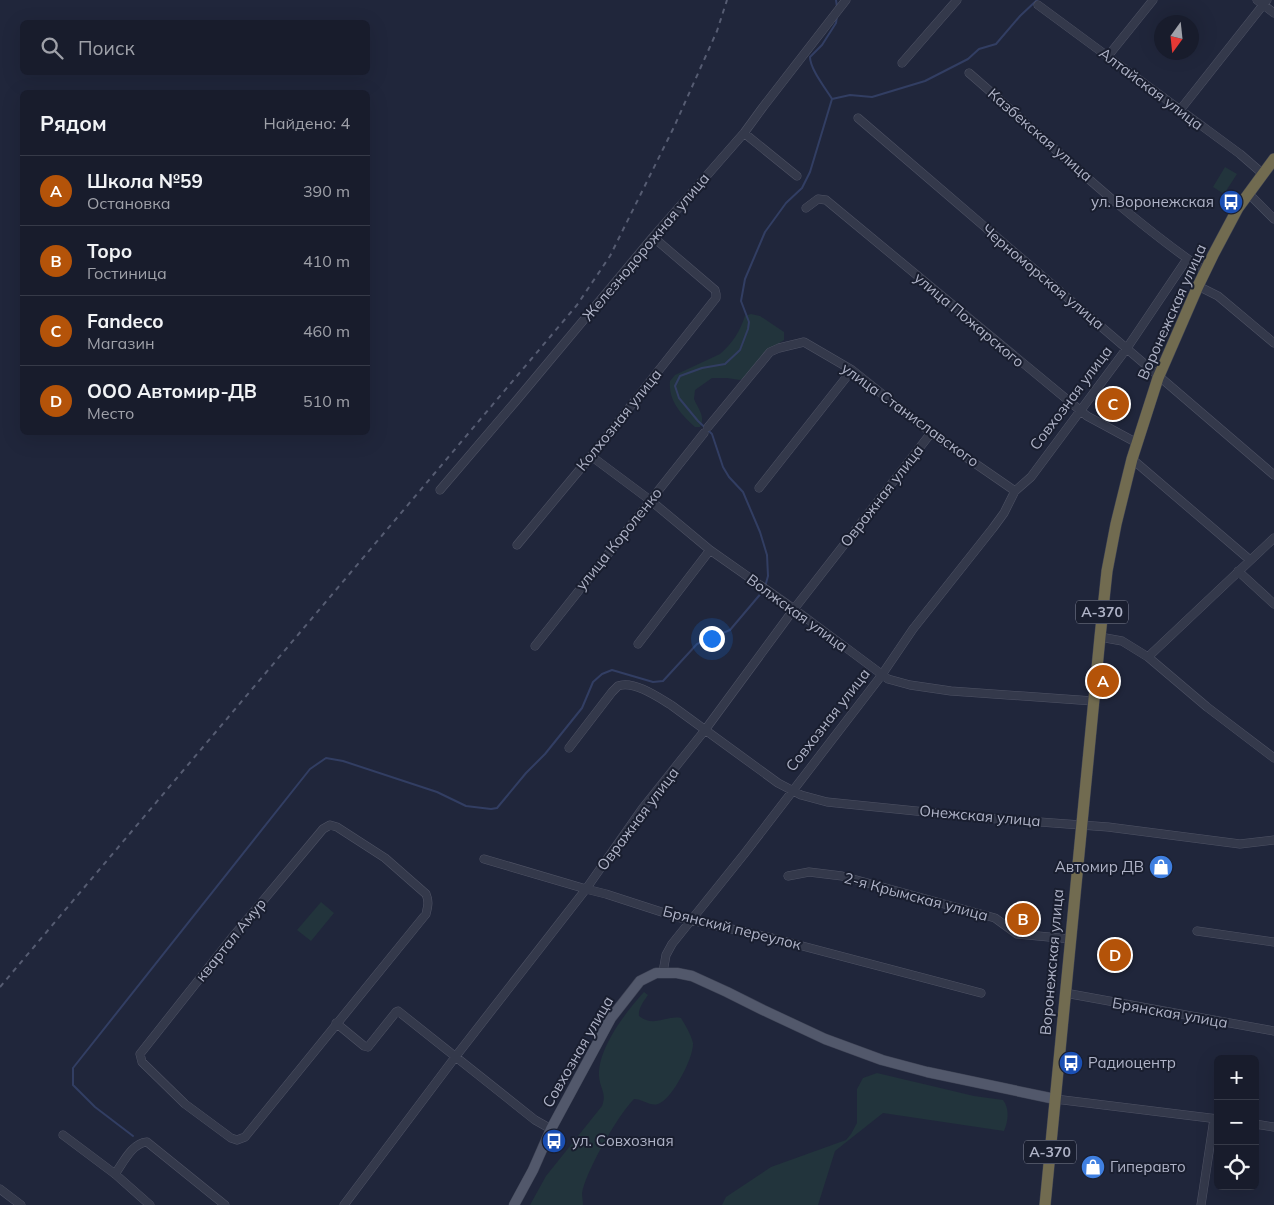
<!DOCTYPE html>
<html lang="ru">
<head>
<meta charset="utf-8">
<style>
  body { margin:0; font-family:Mulish,sans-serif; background:#252938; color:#f1f3f6 }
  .controls { position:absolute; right:15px; bottom:15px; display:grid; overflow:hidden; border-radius:8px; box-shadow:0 5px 20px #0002 }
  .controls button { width:45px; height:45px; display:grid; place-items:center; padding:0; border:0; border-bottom:1px solid #363a48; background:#181c2c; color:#f1f3f6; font:25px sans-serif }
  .compass { position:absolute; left:1154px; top:15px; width:45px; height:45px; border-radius:50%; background:#181c2c; box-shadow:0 5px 20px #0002; rotate:195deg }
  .you { position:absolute; left:711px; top:638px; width:18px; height:18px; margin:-12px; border:4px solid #fff; border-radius:50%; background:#1a73e8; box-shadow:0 0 0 8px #1a73e833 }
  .badge { display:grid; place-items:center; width:32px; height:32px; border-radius:50%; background:#b45309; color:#fff; font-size:16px; font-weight:700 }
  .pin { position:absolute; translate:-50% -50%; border:2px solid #fff; box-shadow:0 1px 5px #0006 }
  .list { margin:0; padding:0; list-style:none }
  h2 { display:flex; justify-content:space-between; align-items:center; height:65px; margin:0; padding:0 20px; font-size:21px }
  h2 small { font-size:16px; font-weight:400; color:#9fa1a9 }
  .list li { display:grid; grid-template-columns:32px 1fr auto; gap:15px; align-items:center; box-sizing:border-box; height:70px; padding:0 20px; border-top:1px solid #363a48 }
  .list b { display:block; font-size:19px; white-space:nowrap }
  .list p { margin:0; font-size:16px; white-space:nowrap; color:#9fa1a9 }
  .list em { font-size:16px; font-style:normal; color:#9fa1a9 }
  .icon { flex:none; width:28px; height:28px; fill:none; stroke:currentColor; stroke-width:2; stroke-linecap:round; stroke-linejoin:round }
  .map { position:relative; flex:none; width:1274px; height:1205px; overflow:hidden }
  .search { position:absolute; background:#181c2c; box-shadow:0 5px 20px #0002; left:20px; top:20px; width:350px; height:55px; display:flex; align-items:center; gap:12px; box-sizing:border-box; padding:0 18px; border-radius:8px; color:#9fa1a9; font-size:19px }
  .panel { position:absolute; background:#181c2c; box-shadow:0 5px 20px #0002; left:20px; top:90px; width:350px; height:345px; border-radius:8px }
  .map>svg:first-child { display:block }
  .green { fill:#22343c }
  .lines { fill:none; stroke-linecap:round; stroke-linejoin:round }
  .stream { stroke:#323e63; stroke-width:2 }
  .minor-casing { stroke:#4f5365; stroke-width:9 }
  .major-casing { stroke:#3d4254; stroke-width:11 }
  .highway-casing { stroke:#3c4052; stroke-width:12 }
  .minor { stroke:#34394b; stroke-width:8 }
  .major { stroke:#52586b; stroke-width:10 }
  .highway { stroke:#716b50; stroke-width:11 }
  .rail { stroke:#565c72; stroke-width:2; stroke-dasharray:5 5; stroke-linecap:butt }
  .labels { text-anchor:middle; stroke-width:4; stroke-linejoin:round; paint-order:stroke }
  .shield { fill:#191e2f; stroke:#828699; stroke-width:1 }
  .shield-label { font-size:14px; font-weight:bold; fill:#afb3c7 }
  .street-label { font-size:15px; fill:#afb3c7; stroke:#191e2f }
  .poi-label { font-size:15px; fill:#afb3c7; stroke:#191e2f; text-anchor:start }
</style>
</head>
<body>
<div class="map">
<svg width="1274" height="1205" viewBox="0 0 1274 1205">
  <rect width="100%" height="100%" fill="#20263b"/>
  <path class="green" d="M1225 167 1237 174 1224 194 1213 187Z
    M751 314 760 316 784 332V340L770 349 746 377 740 380 727 378H712L695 390 694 399C698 409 706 416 700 427H695C681 415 668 400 670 381L675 375 720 354C733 343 740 331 745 316Z
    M321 902 334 913 311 941 297 930Z
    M644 992 648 995C644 1001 638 1008 639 1016 654 1028 666 1015 681 1018 685 1025 691 1034 693 1043 694 1057 673 1097 660 1103 652 1108 643 1099 634 1099 618 1115 586 1171 582 1193 582 1197 583 1201 583 1205H530L546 1176 602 1106C607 1093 600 1089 599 1076 598 1048 625 1013 644 992Z
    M877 1073 974 1096 1003 1100C1010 1109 1008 1121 1004 1131L883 1113 835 1151 818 1205H722L726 1197 771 1167 846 1140 851 1134 857 1123V1089L863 1078Z"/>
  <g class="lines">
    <path class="stream" d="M836 0 837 7
      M832 99 850 95 872 97 925 81 968 59 979 49 996 44 1020 16 1037 0
      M765 587 768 576 767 555 760 532 743 492 729 477 723 467 712 434 698 421 679 398 675 386 680 376 702 368 725 364 740 350 748 329 749 322 741 301 745 279 765 232 786 203 802 188 810 172 832 99C826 89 810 69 810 57L822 45 836 23 837 16
      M133 1136 95 1107 73 1085V1068L310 769 326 758 343 761 437 792 466 806 491 809 497 808 526 773 545 754 582 708 593 682 602 674 612 670 653 682 663 681 697 644 730 630 763 591"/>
    <g class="minor-casing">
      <path id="minor" d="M1257 0 1274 13
        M1038 5 1240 154 1263 174
        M1108 56 1153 0
        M902 63 957 0
        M969 73C1047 140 1120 213 1205 271
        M1180 110 1267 0
        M858 118 1274 475
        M744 133 797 176
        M1248 193 1274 219
        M806 208 818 199 826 200 1087 416 1137 443
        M1198 286 1218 296 1274 343
        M708 427 770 352 779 348 804 342 852 370 931 433 1015 491
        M591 456 650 500 710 550 794 609 888 679 910 685 951 691 1093 701
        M1132 459 1250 560
        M759 488 852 370
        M440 490 516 401 653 237 744 133 763 107 846 0
        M517 545 591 456 716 298V294L715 290 653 237
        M1238 571 1274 604
        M1100 637 1122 641 1148 657 1207 707 1274 758
        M638 644 710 550
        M535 646 704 433
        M1148 657 1274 538
        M569 748 612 692 618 686C633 680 658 697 671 705L778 783 801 795 827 802 985 818 1108 827 1240 844 1274 840
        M330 825 337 827 385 858 426 894C429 901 428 906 426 914L245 1137 237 1140 231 1138 185 1104 142 1062 140 1054 231 939 323 829Z
        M484 859 586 889 606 894 677 917 772 938 981 993
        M788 876 809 872 842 876 995 918 1017 934 1070 939
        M1197 931 1274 942
        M663 972 666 955 672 944 745 853 881 676 913 629 993 528 1004 513 1015 491 1031 477 1127 348 1187 259
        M1065 993 1274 1031
        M336 1023 364 1046 368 1047 396 1012 398 1011 535 1120 551 1129
        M1055 1099 1218 1119
        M1255 1124 1274 1127
        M63 1135 115 1174 150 1205
        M115 1174C123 1163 132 1143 147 1142L225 1205
        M0 1189 21 1205
        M344 1205 456 1056 586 889 642 809 705 730 794 609 931 433
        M1201 1205 1214 1119"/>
    </g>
    <g class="major-casing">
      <path id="major" d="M514 1205 533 1170 551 1129 611 1018 640 981 656 973H677L692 976 727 992 763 1010 825 1039 882 1060 927 1072 1055 1099"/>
    </g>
    <g class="highway-casing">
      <path id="highway" d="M1045 1205 1100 637 1107 571 1116 524 1132 459 1158 378 1198 286 1213 255 1238 208 1274 159"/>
    </g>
    <use href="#minor" class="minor"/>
    <use href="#major" class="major"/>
    <use href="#highway" class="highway"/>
    <path class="rail" d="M0 987 577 305 610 256 674 127 717 31 727 0"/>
  </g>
  <defs>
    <g id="bus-disc" transform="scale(1.25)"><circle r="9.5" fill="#1a4fb4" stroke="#191e2f"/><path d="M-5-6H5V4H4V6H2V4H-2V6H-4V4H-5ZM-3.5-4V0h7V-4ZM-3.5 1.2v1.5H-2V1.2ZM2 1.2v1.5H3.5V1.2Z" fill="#fff"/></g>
    <g id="shop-disc" transform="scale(1.25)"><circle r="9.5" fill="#3f7fe0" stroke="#191e2f"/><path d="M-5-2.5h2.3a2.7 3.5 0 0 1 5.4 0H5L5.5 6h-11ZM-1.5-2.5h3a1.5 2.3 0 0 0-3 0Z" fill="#fff"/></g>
  </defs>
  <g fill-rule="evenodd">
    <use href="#bus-disc" x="1231" y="202"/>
    <use href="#shop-disc" x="1161" y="867"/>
    <use href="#bus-disc" x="1071" y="1063"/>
    <use href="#bus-disc" x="554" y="1141"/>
    <use href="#shop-disc" x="1093" y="1167"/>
  </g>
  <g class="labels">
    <g class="shield">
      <rect x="1076" y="600.5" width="52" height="23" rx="4"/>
      <rect x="1024" y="1140.5" width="52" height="23" rx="4"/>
    </g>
    <g class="shield-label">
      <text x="1102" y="617">А-370</text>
      <text x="1050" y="1157">А-370</text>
    </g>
    <g class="street-label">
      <text transform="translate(1151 89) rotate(37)" y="5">Алтайская улица</text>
      <text transform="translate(1040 135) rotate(41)" y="5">Казбекская улица</text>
      <text transform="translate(646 247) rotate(-50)" y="5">Железнодорожная улица</text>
      <text transform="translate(1043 277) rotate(40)" y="5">Черноморская улица</text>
      <text transform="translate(1172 312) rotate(-66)" y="5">Воронежская улица</text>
      <text transform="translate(969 320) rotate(40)" y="5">улица Пожарского</text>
      <text transform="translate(1071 398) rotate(-53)" y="5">Совхозная улица</text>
      <text transform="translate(910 415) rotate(36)" y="5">улица Станиславского</text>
      <text transform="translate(619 420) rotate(-51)" y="5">Колхозная улица</text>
      <text transform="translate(882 496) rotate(-52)" y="5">Овражная улица</text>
      <text transform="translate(619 539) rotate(-51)" y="5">улица Короленко</text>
      <text transform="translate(797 613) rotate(36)" y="5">Волжская улица</text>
      <text transform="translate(828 720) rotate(-52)" y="5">Совхозная улица</text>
      <text transform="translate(980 816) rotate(5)" y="5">Онежская улица</text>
      <text transform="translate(638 819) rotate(-53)" y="5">Овражная улица</text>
      <text transform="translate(916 897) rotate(15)" y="5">2-я Крымская улица</text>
      <text transform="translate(732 928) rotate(14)" y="5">Брянский переулок</text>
      <text transform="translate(231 940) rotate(-51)" y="5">квартал Амур</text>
      <text transform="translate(1052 962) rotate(-85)" y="5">Воронежская улица</text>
      <text transform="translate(1170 1013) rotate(10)" y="5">Брянская улица</text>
      <text transform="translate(578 1052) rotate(-60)" y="5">Совхозная улица</text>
    </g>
    <g class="poi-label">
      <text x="1214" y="207" text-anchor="end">ул. Воронежская</text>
      <text x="1144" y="872" text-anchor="end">Автомир ДВ</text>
      <text x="1088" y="1068">Радиоцентр</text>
      <text x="572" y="1146">ул. Совхозная</text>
      <text x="1110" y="1172">Гиперавто</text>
    </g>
  </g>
</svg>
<div class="controls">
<button>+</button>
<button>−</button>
<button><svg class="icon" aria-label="locate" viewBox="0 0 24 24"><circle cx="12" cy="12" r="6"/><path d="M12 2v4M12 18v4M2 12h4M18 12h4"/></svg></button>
</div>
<svg class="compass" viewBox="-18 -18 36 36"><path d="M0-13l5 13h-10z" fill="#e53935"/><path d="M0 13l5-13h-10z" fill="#9fa1a9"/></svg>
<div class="you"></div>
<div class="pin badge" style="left:1103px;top:681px">A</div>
<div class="pin badge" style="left:1023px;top:919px">B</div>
<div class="pin badge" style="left:1113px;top:404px">C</div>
<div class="pin badge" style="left:1115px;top:955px">D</div>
<div class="search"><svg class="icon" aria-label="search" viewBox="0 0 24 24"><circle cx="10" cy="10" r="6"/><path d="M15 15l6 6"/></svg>Поиск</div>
<section class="panel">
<h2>Рядом<small>Найдено: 4</small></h2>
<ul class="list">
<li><span class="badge">A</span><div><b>Школа №59</b><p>Остановка</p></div><em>390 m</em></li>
<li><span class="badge">B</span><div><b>Торо</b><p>Гостиница</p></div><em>410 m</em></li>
<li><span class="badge">C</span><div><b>Fandeco</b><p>Магазин</p></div><em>460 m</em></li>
<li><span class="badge">D</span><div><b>ООО Автомир-ДВ</b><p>Место</p></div><em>510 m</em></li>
</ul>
</section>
</div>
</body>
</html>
